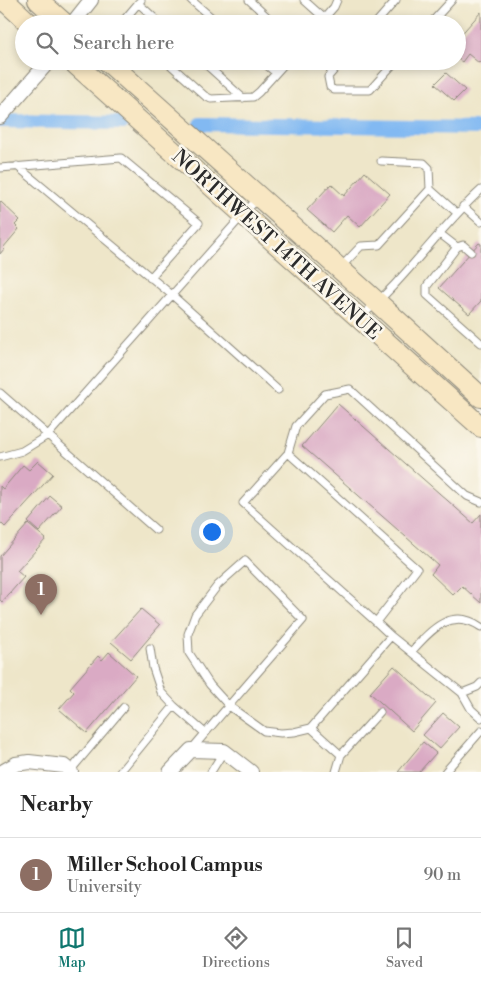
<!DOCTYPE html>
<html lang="en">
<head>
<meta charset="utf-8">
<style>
  body { margin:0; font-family:"Libre Bodoni",serif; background:#f2f2f2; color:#222 }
  .you { position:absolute; left:211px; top:531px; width:18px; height:18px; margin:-12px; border:4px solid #fff; border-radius:50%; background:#1a73e8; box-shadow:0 0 0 8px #1a73e833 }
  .badge { display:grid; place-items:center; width:32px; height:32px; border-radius:50%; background:#0f766e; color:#fff; font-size:16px; font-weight:700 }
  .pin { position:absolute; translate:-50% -41px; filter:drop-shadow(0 1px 2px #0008) }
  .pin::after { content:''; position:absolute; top:26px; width:18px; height:15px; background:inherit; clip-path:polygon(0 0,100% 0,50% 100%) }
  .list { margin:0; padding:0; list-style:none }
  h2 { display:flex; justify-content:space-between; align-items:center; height:65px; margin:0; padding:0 20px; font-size:21px }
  h2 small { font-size:16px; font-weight:400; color:#767676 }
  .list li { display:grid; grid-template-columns:32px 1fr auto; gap:15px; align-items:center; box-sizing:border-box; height:75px; padding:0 20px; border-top:1px solid #e0e0e0 }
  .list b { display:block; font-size:19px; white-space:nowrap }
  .list p { margin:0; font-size:16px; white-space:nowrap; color:#767676 }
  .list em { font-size:16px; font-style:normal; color:#767676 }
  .icon { flex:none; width:28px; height:28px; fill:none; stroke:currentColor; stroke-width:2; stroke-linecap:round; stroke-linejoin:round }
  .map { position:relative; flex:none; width:481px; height:772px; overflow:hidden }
  .search { position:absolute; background:#fff; box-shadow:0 2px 8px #0003; left:15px; right:15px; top:15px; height:55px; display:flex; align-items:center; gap:12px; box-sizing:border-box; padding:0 18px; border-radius:28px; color:#767676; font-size:19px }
  .sheet { height:140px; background:#fff }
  nav { display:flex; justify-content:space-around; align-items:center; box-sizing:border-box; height:70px; border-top:1px solid #e0e0e0; background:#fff; font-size:14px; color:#767676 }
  nav a { display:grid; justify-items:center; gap:2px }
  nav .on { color:#0f766e }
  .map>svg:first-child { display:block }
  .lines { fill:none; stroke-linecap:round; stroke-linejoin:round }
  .canal { stroke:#82b9f2; stroke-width:14 }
  .building { fill:#daaac4 }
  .lane-casing { stroke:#8c887a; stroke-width:9 }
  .street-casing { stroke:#8c887a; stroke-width:16 }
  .secondary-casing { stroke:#8c887a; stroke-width:22 }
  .lane { stroke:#fff; stroke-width:7 }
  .street { stroke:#fff; stroke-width:14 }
  .secondary { stroke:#f8e7c3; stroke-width:20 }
  .labels { text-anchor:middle; stroke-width:5; stroke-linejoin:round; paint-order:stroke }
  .street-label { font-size:20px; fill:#2b2b2b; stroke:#fbf7ec }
</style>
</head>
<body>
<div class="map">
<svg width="481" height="772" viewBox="0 0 481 772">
  <rect width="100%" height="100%" fill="#fbf7ec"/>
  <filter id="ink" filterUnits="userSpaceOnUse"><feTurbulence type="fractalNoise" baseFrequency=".02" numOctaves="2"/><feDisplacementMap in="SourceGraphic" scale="10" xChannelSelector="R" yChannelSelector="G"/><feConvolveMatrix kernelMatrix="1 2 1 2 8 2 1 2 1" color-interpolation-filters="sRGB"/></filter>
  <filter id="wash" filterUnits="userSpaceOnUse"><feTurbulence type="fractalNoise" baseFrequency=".0096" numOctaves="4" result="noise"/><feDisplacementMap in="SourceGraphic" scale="20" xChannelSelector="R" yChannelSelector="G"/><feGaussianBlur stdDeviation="1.12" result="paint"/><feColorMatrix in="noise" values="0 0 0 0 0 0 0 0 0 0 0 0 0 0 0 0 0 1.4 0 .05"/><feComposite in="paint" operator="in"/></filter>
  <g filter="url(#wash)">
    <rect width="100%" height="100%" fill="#eee6c9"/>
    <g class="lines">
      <path class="canal" d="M0 121 123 123
        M200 124 481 128"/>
    </g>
    <g id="blocks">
      <path class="building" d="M481 12V61L479 63 468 54 462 62 457 58V39Z
        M446 73 465 90 454 101 435 84Z
        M365 172 390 194 360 227 347 215 332 232 307 210 331 184 344 196Z
        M0 201 20 220 15 225 19 229 3 248 4 249 0 254Z
        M479 243 481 244V301L469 314 439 288Z
        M338 404 473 523 481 514V603L462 586 453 595 431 574 438 565 302 446Z
        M38 461 53 474 5 527 0 522V486L3 489 23 465 29 470Z
        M50 496 62 506 39 532 28 522Z
        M28 524 46 539 17 571 24 577 2 602 0 600V556Z
        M141 609 160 625 131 659 111 642Z
        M109 652 136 676 87 733 59 709 74 692 70 688 98 656 102 660Z
        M394 666 436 703 412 731 370 693Z
        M443 713 459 727 439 749 423 735Z
        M423 742 436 753 419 772H398Z"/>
    </g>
  </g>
  <g filter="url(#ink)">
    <use href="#blocks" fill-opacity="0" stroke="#8c887a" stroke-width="1"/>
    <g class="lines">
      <g class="lane-casing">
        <path id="lane" d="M191 0 219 24
          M249 0 275 24
          M304 0 324 18
          M138 3 161 24
          M124 24V20L141 0
          M319 24 334 7 337 0
          M375 24 396 0
          M430 24 452 0
          M166 61 205 96 211 99 253 97 259 92 287 61
          M202 61 243 98
          M262 61 276 73
          M342 61 328 77 330 87 334 90H370L396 61
          M381 161 424 163 429 168 430 189 457 213
          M17 166 172 295 278 390
          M0 168 121 158 199 223 150 278
          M463 206 481 222
          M439 233 457 247 463 245 471 252
          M457 247 427 286V295L481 343
          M340 268 361 246 379 245 430 189
          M360 317C405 281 438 229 481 190
          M0 393 156 530
          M288 453 296 426 325 394 350 389 467 496 481 502
          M0 457 22 451 48 435 257 199
          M376 622 417 569 288 453 243 503 376 622 391 636
          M150 648 153 668 161 692 174 706
          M411 652C430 631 451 606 481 627
          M462 693 477 687 481 683
          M191 750C228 706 266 663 303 620L245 561 218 585 195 615 188 634 189 653 210 685 229 706 264 731 281 733 294 732 311 728
          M341 755 380 712
          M70 771 124 707
          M120 772 174 706 205 733
          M211 772 224 751
          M336 772 341 755 311 728 391 636 462 693 471 709 481 718
          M445 772 481 731"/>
      </g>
      <g class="street-casing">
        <path id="street" d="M72 24 91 0
          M0 117 49 61
          M2 772 16 764 29 762 64 766 71 772
          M170 772 191 750 224 751 251 772"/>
      </g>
      <g class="secondary-casing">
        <path id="secondary" d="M4 0 30 24
          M38 0 65 24
          M72 61 481 427
          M107 61 378 303 481 397"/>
      </g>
      <use href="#lane" class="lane"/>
      <use href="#street" class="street"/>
      <use href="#secondary" class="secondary"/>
    </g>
  </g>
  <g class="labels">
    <g class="street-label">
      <text transform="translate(277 244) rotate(42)" y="7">NORTHWEST 14TH AVENUE</text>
    </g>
  </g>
</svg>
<div class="you"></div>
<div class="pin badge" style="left:41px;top:615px;background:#8d6e63">1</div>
<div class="search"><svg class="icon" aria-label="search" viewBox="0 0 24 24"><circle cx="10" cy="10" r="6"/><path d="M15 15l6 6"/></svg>Search here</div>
</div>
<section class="sheet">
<h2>Nearby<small></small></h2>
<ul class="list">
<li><span class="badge" style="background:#8d6e63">1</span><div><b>Miller School Campus</b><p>University</p></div><em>90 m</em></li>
</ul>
</section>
<nav>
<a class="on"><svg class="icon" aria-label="map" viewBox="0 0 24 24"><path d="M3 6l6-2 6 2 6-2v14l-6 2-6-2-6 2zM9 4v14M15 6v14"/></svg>Map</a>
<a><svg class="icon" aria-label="directions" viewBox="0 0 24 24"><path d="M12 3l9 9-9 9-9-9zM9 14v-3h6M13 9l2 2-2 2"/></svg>Directions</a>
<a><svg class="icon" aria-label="saved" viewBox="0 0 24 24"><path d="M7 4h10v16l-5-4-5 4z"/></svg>Saved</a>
</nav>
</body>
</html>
